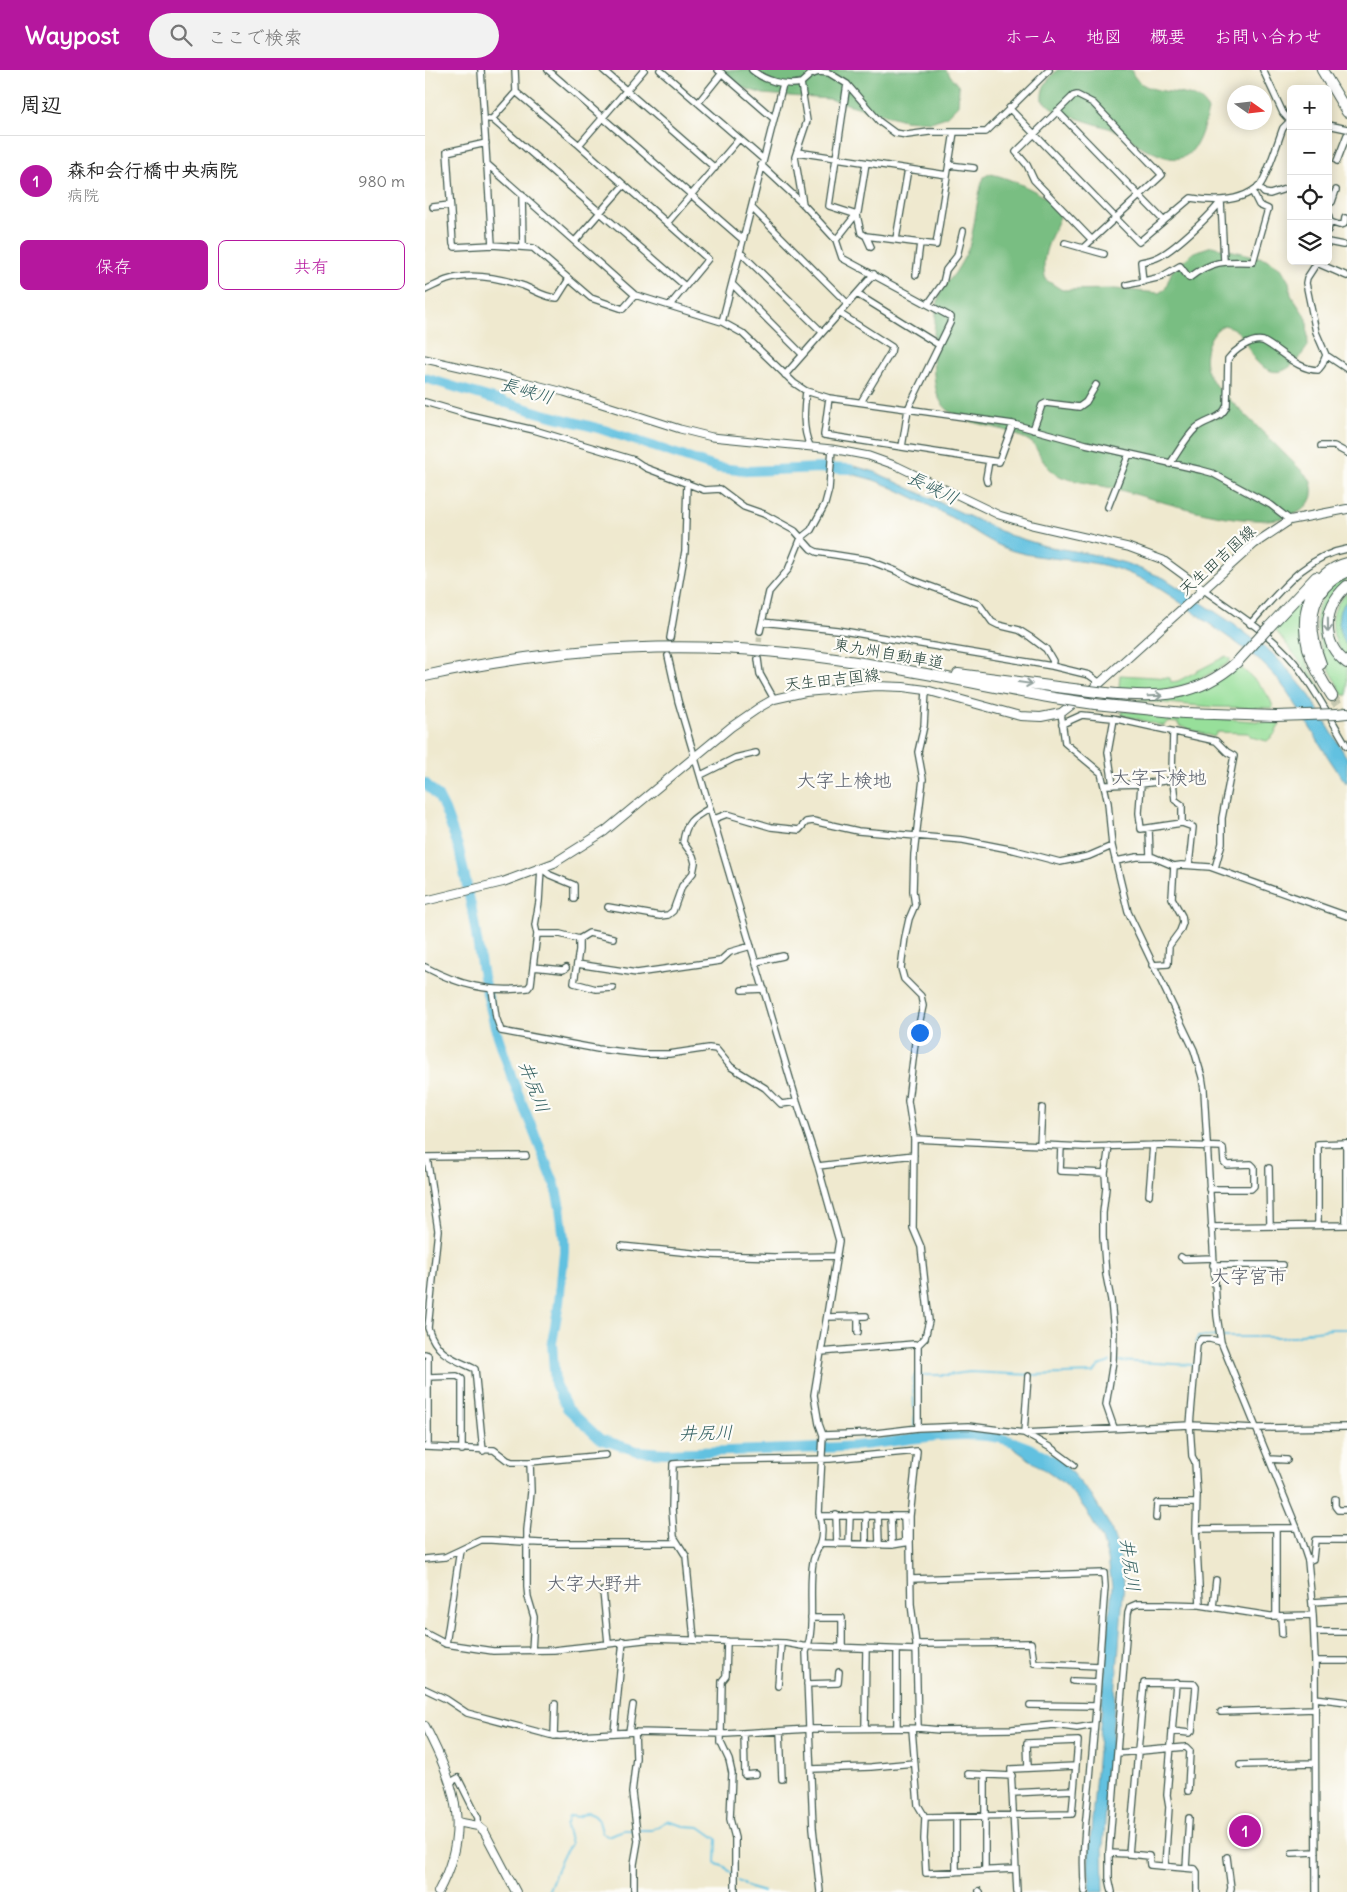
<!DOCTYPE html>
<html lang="ja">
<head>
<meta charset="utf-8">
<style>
  body { margin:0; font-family:Delius,"Klee One",sans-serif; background:#f2f2f2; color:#222 }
  .controls { position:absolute; right:15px; top:15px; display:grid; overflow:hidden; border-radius:8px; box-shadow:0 2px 12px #0003 }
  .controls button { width:45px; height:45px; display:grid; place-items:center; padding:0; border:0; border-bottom:1px solid #e0e0e0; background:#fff; color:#222; font:25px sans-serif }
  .compass { position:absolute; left:802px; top:15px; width:45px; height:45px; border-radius:50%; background:#fff; box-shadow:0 2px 12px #0003; rotate:104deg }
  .you { position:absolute; left:494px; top:962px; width:18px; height:18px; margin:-12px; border:4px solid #fff; border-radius:50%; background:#1a73e8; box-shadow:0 0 0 8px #1a73e833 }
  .badge { display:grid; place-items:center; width:32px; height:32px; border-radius:50%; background:#b5179e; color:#fff; font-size:16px; font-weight:700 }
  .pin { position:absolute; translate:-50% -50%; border:2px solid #fff; box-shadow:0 1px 5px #0006 }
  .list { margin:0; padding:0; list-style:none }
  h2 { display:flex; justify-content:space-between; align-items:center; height:65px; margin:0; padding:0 20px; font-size:21px }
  h2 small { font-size:16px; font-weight:400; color:#767676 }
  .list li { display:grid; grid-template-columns:32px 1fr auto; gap:15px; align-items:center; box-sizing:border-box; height:90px; padding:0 20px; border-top:1px solid #e0e0e0 }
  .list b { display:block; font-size:19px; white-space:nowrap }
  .list p { margin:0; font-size:16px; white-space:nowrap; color:#767676 }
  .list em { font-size:16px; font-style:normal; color:#767676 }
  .actions { display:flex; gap:10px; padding:15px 20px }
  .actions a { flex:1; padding:11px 0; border:1px solid #b5179e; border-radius:8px; text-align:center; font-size:18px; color:#b5179e }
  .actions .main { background:#b5179e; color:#fff }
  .icon { flex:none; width:28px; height:28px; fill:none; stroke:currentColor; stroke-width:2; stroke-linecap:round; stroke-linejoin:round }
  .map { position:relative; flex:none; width:922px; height:1822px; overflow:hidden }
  header { display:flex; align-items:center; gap:30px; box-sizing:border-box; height:70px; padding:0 25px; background:#b5179e; color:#fff }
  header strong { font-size:24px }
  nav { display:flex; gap:28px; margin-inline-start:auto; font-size:18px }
  .search { width:350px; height:45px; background:#f2f2f2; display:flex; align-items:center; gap:12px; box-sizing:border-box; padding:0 18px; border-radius:28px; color:#767676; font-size:19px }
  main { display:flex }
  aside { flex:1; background:#fff }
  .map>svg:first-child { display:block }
  .green { fill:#97df9a; stroke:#5b8e67 }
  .forest { fill:#79be82; stroke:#4c7e5b }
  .water { fill:#62c1e0; stroke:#407f8a }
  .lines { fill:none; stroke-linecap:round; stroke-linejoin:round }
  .stream { stroke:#62c1e0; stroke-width:2 }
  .river { stroke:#62c1e0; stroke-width:10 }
  .minor-tunnel { stroke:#c5c7b0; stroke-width:5.5; stroke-dasharray:5.5 3; stroke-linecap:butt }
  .motorway-tunnel { stroke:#c5c7b0; stroke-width:10; stroke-dasharray:10 5; stroke-linecap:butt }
  .minor-casing { stroke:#3e574b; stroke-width:8 }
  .tertiary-casing { stroke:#3e574b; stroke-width:9 }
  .secondary-casing { stroke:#3e574b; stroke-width:10 }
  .trunk-casing { stroke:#3e574b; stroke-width:12 }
  .motorway-casing { stroke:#3e574b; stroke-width:12 }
  .minor { stroke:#fff; stroke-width:5.5 }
  .tertiary { stroke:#fff; stroke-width:7 }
  .secondary { stroke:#fff; stroke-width:8 }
  .trunk { stroke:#fff; stroke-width:10 }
  .motorway { stroke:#fff; stroke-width:10 }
  .motorway-bridge-casing { stroke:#3e574b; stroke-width:12; stroke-linecap:butt }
  .motorway-bridge { stroke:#fff; stroke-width:10 }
  .oneway { stroke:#8f9e9a }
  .labels { text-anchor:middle; stroke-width:4.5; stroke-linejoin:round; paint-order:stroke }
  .street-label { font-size:16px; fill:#1f3d34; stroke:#fdfcf7 }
  .water-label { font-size:18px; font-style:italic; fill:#305e5f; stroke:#fdfcf7 }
  .quarter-label { font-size:19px; fill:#5a606c; stroke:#fdfcf7 }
</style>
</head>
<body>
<header>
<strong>Waypost</strong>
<div class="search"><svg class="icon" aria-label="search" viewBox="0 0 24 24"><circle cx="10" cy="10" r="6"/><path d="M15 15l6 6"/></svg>ここで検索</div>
<nav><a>ホーム</a><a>地図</a><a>概要</a><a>お問い合わせ</a></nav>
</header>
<main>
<aside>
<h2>周辺<small></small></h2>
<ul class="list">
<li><span class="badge">1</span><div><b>森和会行橋中央病院</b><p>病院</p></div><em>980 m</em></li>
</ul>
<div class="actions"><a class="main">保存</a><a>共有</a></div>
</aside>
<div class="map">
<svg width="922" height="1822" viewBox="0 0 922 1822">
  <rect width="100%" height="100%" fill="#fdfcf7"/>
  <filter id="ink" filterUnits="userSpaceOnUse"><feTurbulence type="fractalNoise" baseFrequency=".02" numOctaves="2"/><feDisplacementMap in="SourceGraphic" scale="10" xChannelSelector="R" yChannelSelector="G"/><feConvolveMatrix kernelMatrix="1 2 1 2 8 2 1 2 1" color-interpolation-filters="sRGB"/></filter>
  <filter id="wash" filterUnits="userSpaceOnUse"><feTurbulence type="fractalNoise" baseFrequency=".0096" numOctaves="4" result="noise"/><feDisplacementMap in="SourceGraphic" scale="20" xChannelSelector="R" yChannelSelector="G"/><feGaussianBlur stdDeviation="1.12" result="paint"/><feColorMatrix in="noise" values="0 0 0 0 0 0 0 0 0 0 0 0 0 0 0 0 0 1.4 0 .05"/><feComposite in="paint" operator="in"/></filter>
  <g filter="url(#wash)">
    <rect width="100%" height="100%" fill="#efe9cf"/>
    <path class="green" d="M922 507V510L907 525 898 549 900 566 905 582 922 598V625H918C897 588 869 531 922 507Z
      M922 522V530L915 540 919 573 922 575V587C909 579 904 552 910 539 912 533 918 527 922 522Z
      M879 526C873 544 874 574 881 591 888 607 898 621 904 637L880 598 848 557Z
      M801 586 806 590 802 594C780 607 757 620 730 621 718 621 706 619 694 618L695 605 745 608 746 612 753 611Z
      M813 595C825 606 845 621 848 638L789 637 705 630 752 627Z
      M697 641 855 653 850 664 842 671 826 667 824 663 792 662 789 667 754 656 753 653 743 652 738 656 697 645Z"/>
    <path class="forest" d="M290 0H521L534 17 533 35 521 47 506 52 479 50 404 29 338 24 304 13Z
      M632 0H706C718 34 774 11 783 41 775 70 768 100 732 84 727 81 720 79 715 76 708 71 704 66 696 62L632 42 617 30C616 16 623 10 632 0Z
      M564 104C579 105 617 123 628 133 632 137 634 141 635 147 626 168 614 187 621 210L637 220 690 219 734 223 740 219 747 201 756 193 769 182 787 176 842 189 856 198 864 212 866 225 882 249 883 276C873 290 859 310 840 298 836 296 831 292 829 288 819 273 819 260 799 255 784 262 777 284 782 300 784 305 787 310 790 315L885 409C888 419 889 425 883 434 853 473 735 430 695 420 682 416 642 411 633 405 628 402 622 397 619 392 612 384 613 375 601 369 596 367 590 364 584 362 561 353 523 353 513 326 505 307 508 240 516 221 519 214 526 209 530 203 535 195 543 182 545 173 551 151 551 128 559 107Z"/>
    <path class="water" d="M409 395H425L450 402 584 465 620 476 666 484 700 493 739 508 807 553 847 583 866 603 885 626 922 688V714C895 680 878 640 851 607 833 586 808 571 786 555 760 536 734 515 703 503 667 487 623 492 585 480 565 473 547 459 529 449 505 436 479 422 454 412 439 406 421 405 409 395Z
      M922 530V575C914 569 912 550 915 540 917 537 920 533 922 530Z
      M586 1370 640 1395 666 1425 685 1456 694 1481 699 1512 678 1777 679 1822H666L663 1797 687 1516 683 1489 677 1469 661 1440 641 1415 588 1378Z"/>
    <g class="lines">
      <path class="stream" d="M798 1267H870L883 1262 907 1259H922
        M770 1273 773 1267 791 1266
        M691 1291 769 1295
        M490 1369 488 1310 490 1305H522L545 1302 607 1305 669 1303 674 1296 685 1292
        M214 1760H227L242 1751 259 1756 275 1757 292 1769 291 1792 292 1794 300 1797 308 1805
        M313 1811 325 1818 339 1822
        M123 1822 137 1787 146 1774 141 1756 144 1747 147 1746 153 1747 163 1742C175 1745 174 1753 177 1762L182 1766 199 1760H209"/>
      <path class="river" d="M0 308 115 343 176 359 293 398 324 401 395 398 425 399
        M0 713 13 726 20 740 34 779 47 840 58 907 70 957 87 1008 130 1115 135 1138 139 1170V1182L134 1233 127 1273 130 1314 142 1338 175 1369 212 1381 239 1383C297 1381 356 1380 414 1377 462 1375 513 1361 561 1366 586 1368 611 1380 632 1393"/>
    </g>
  </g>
  <g filter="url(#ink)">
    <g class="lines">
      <path class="minor-tunnel" d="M333 589 335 561"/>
      <path class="motorway-tunnel" d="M907 626 922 648"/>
      <g class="minor-casing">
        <path id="minor" d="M56 0 67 175
          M123 0 318 170
          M178 0 290 98
          M235 0 338 89
          M293 0 348 48
          M327 0C340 11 359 16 376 13
          M838 0 858 43 866 52
          M422 14 404 136 432 145
          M91 22 154 75 283 189 245 235
          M273 33 297 3
          M584 38 714 172 766 128C789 132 816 133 835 115 841 109 854 68 858 58L864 52
          M632 41 739 151
          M64 49H67L91 22 90 0
          M67 49 260 216
          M903 55 922 59
          M61 73 22 82 28 174 30 177 67 175 108 178 166 228 198 239 210 225
          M154 75 219 0
          M372 82 522 105
          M912 91 922 65
          M62 94 210 225 297 252 317 263 369 313 381 321 404 328 588 354 661 374 776 400 787 403 846 435 865 450
          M336 95 378 134 411 170 417 188 526 247 525 253 483 339 477 377
          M524 95 549 98
          M833 116 839 123 845 124 866 117
          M97 124 98 176
          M796 131 799 191
          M903 133 907 132 911 120
          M378 134 370 87 382 51 376 13 385 5 394 2 404 3 422 14 455 52 470 63 482 65 504 62H561L624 0
          M8 137 25 135
          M327 138 422 233
          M903 144 905 152 903 160
          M432 145 436 163 441 166 511 175 529 62
          M243 152 314 69
          M905 152 914 155 919 154 920 148
          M441 166 446 177
          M471 169 483 99
          M411 170 433 142 441 93
          M150 171 199 115
          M903 172 918 175
          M640 173 679 184
          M658 178 737 105 668 33 652 25 648 26 591 82 602 95 609 110 667 170
          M315 182 397 262
          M893 191 882 208 881 213 891 262 901 285
          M892 193 922 206
          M491 205 495 173
          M718 212 716 192C721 191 726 190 731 188 747 182 786 145 796 131
          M307 214 377 284
          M702 215 736 207 755 196 764 208C787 190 800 191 828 192L843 139 834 135 827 121
          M0 220C7 217 14 213 22 210 46 202 75 208 99 216 109 220 121 228 132 228L144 209
          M432 224 514 275
          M503 234 518 213 521 200 532 186 538 161
          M414 243 467 277 466 282 436 332
          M297 252 358 14
          M360 305 449 204
          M381 321C379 340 377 359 385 376
          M404 328 399 365 574 392 588 354
          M0 332 44 345 109 360 209 390 221 398 279 420 295 419 319 437 339 444 370 461 386 479 392 482 443 490 471 501 488 510 554 534 567 552 573 555 594 560 605 567 621 579 628 591 627 596
          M608 360 617 335 621 333 654 337 661 332 671 315
          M896 376H909L922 383
          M745 394C753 382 761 367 771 358 782 349 797 350 802 335L803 289C810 280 826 268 838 271 856 280 872 300 893 300L897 295 901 285 922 299
          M562 412 561 408 564 391
          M683 437 704 384
          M779 520C809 542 845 563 869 592 890 618 905 648 922 676
          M337 552 412 560 627 596 664 605 675 613
          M825 554C853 524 879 486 922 479
          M335 561 344 522 363 500 376 468 386 460 400 434 404 419 407 379
          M245 568 260 481 262 413
          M243 586 253 631 372 1032 393 1096 414 1171 389 1325 394 1354 398 1365 394 1443C397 1453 398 1464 395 1474 392 1480 389 1486 388 1492 383 1520 391 1556 381 1582L388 1758 395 1822
          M333 589 335 604 349 629
          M636 643 640 673 676 703 683 733 687 776 703 842 769 980 777 1007 779 1020 792 1246 796 1272 872 1458 883 1491 888 1545 890 1591 891 1822
          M637 654 657 645 687 648 791 671 802 682 809 686 797 748V773L790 798
          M748 662 747 703 750 730 757 735V753
          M276 705 310 688 331 683
          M716 714 714 743 716 759 757 753 768 757 764 795
          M679 715 716 714 747 710
          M688 715 683 682 689 649
          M289 749 302 744 346 757 374 760 381 752 388 751 433 761 538 770 589 780 635 792 664 786 687 776
          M724 759 725 787
          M691 791 712 787H728L749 796 756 795 785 797 922 846
          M116 798 125 805 149 815V829
          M183 837 235 846 243 845 248 841 257 816 268 803 270 793 268 786 258 772C261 751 268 748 285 738
          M112 864H135L154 869V880L149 913 171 919 188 918
          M154 869 164 863 188 868
          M331 892 358 886
          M152 894 212 903 295 891 305 882 326 876
          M727 895 743 894 744 876 755 861 758 853 757 846 747 828 749 796
          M0 897C34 915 65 923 103 918L106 914 112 864 110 855 114 832 116 798
          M108 897 138 900 141 898
          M67 919 71 947 76 961 173 979 218 984H244L284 978 291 979 306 997 340 1018 356 1034 372 1032
          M317 920 339 919
          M489 1069 659 1077 737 1075 796 1077 798 1078 799 1092 802 1095 826 1094 829 1097V1116L826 1119H784
          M921 1073V1155
          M615 1075 617 1038
          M636 1076 635 1101 680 1103
          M684 1076 680 1103 681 1118 678 1143V1167L681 1205 686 1230 689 1261 688 1291 681 1335 689 1358
          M0 1087 101 1086
          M2 1087 13 1160 3 1258C12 1285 27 1288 50 1299L58 1381
          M393 1096 489 1085
          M844 1098 845 1156
          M724 1125 728 1075
          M893 1155V1074L922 1073
          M786 1157 922 1155
          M196 1176 287 1185 349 1187 412 1186
          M756 1187 759 1189 788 1188
          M788 1195H858
          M433 1246V1262
          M402 1247 441 1246
          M396 1282 489 1274 493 1275
          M0 1284 3 1285V1377
          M603 1306 599 1363 626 1378 649 1395
          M3 1307 32 1306 37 1309V1380
          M493 1358V1275L500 1268 504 1251 496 1177 488 1158 489 1069 483 1031 490 973 498 936 496 926 479 909 476 898 480 867 484 849 490 835 488 821 489 784 498 709 493 682 499 656 501 620
          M398 1365 451 1363 493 1358 543 1356 599 1363 765 1355 830 1358 922 1357
          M0 1377 69 1380 82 1390 87 1392H105L181 1385
          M844 1389 862 1390
          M105 1392 106 1422 102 1460V1517L103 1527 109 1547 107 1581
          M910 1429V1436L913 1440H922
          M411 1445 412 1474
          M441 1445V1474
          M453 1445 454 1474
          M395 1446H485
          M466 1446 467 1475
          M479 1446 480 1473
          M731 1448 732 1433H771
          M771 1459 851 1458
          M395 1473 467 1475 485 1472
          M424 1474 425 1445
          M0 1489 20 1487 35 1480
          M883 1491 888 1489 890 1470H922
          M486 1509 679 1503 680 1517C675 1577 672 1636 666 1696 663 1738 655 1780 660 1822
          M178 1521 183 1573
          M887 1532 922 1530
          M775 1535 771 1459 772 1425 770 1392 767 1386 765 1355 772 1274 776 1269H785L796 1272
          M788 1537 791 1510
          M851 1546V1458H872
          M856 1546 857 1564
          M386 1548H417V1577
          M889 1562H922
          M0 1563 21 1574 68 1581 129 1580 227 1569 360 1573 377 1576 490 1580
          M269 1569 261 1486 249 1467 247 1439 248 1394 292 1391 405 1389 492 1381 485 1446V1472L486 1534 491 1574 493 1658
          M302 1571 301 1606 297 1611 296 1664V1673L304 1690 307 1703 305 1749 310 1768V1822
          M21 1574 35 1480 56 1470H66L115 1473H252
          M491 1574 606 1573 609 1593 674 1596
          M472 1580V1658
          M890 1591H922
          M648 1611 673 1612
          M382 1614 413 1613 414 1602
          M353 1616 356 1573
          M0 1619 21 1629 42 1643 125 1665 135 1666 210 1662 301 1664 384 1659 493 1658 514 1660 587 1659 629 1655 652 1658 669 1655
          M890 1628 922 1632
          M605 1635 671 1636
          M796 1642 890 1639
          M440 1658 441 1578
          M487 1659 493 1735 500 1747 499 1769 501 1803 590 1799
          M355 1661 357 1709
          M747 1661 764 1663 767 1661 771 1617 769 1614 719 1613 704 1784 724 1786 725 1795 770 1799 772 1802V1822
          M204 1662 208 1635
          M189 1663 198 1571
          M319 1663 320 1705 331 1704
          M129 1666 130 1634
          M693 1683 761 1677 765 1681 763 1721
          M815 1695 890 1693
          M386 1699 446 1697 489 1693
          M543 1704 587 1706
          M560 1705V1800
          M26 1712 33 1708 53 1748V1756
          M587 1723 648 1720
          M500 1747 647 1744 653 1671 602 1673 603 1698
          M684 1783 704 1784
          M867 1783 891 1782
          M802 1787 806 1818 805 1822
          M740 1796 744 1737 742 1725 751 1613
          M761 1798 764 1748
          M531 1802V1747
          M554 1821 555 1822
          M209 1822V1794L213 1771 207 1723 211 1688 210 1662
          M592 1822 586 1699 651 1696
          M687 1822 684 1808V1783L703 1543 705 1537 712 1534H741L775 1535 845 1546 888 1545"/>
      </g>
      <g class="tertiary-casing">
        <path id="tertiary" d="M0 289 88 309 139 322 255 359 287 367 407 379 444 386 472 396 574 445 607 455 703 477 738 490 779 520"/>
      </g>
      <g class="secondary-casing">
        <path id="secondary" d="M0 831 78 812 129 793 180 761 306 657 335 637 349 629 380 622 451 616 478 617 501 620 595 646 616 647 636 643 675 613 829 474 865 450 922 439
          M0 1656C30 1715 47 1759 13 1822
          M32 1752 53 1756 59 1761 91 1822"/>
      </g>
      <g class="trunk-casing">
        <path id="trunk" d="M897 0 922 42"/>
      </g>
      <g class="motorway-casing">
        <path id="motorway" d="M922 516C898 537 895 573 922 593
          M844 557 891 507
          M896 594C882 558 881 519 922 502
          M533 604 632 617
          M0 606C119 580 239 570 361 583 451 592 540 612 629 628
          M681 623C732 628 772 628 812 592
          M907 626C897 611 888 595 883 578 874 545 885 502 922 493
          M670 634 759 643 851 646
          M912 644 922 643"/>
      </g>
      <use href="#minor" class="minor"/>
      <use href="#tertiary" class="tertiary"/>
      <use href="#secondary" class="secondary"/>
      <use href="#trunk" class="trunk"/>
      <use href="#motorway" class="motorway"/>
      <g class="motorway-bridge-casing">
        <path id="motorway-bridge" d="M812 592 844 557
          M632 617 681 623
          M629 628 670 634
          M851 646 912 644"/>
      </g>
      <use href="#motorway-bridge" class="motorway-bridge"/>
    </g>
    <defs><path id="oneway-shaft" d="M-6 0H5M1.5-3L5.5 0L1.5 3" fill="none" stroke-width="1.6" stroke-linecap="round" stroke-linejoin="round" transform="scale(1.25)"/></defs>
    <g class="oneway">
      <use href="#oneway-shaft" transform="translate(903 555) rotate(89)"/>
      <use href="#oneway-shaft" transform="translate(600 613) rotate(8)"/>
      <use href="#oneway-shaft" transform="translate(730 626) rotate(-2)"/>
    </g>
  </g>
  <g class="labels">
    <g class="street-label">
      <text transform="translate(792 490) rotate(-42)" y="6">天生田吉国線</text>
      <text transform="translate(464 583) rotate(10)" y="6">東九州自動車道</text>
      <text transform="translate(407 609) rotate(-6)" y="6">天生田吉国線</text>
    </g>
    <g class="water-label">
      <text transform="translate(102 321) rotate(16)" y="6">長峡川</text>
      <text transform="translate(508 418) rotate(26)" y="6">長峡川</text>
      <text transform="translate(109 1017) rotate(69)" y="6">井尻川</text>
      <text transform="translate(281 1363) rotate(-1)" y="6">井尻川</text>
      <text transform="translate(705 1495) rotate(82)" y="6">井尻川</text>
    </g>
    <g class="quarter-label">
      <text x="734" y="714">大字下検地</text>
      <text x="419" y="717">大字上検地</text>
      <text x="824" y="1213">大字宮市</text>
      <text x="169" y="1520">大字大野井</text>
    </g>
  </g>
</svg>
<div class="controls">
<button>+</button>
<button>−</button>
<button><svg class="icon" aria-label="locate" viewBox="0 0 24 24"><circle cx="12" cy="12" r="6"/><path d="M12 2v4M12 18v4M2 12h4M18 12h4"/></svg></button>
<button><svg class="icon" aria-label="layers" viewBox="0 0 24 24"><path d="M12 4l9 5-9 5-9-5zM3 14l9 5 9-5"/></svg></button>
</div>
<svg class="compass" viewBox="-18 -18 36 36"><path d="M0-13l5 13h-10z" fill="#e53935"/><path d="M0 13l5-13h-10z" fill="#767676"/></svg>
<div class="you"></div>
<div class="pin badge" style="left:820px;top:1761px">1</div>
</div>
</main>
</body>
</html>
